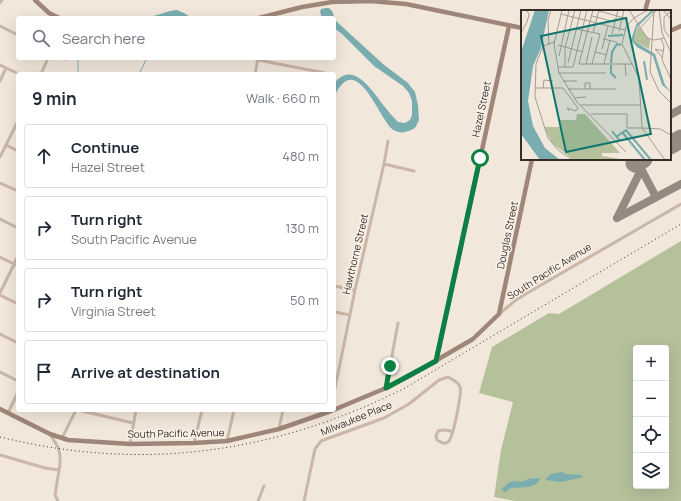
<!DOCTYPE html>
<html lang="en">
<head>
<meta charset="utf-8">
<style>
  body { margin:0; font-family:Manrope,sans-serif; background:#f2f2f3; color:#1f2937 }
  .controls { position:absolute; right:12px; bottom:12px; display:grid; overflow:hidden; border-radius:4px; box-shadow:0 4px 16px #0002 }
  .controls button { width:36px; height:36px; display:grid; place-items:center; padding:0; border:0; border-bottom:1px solid #e0e1e3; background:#fff; color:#1f2937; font:20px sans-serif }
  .stop { position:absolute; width:12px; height:12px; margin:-9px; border:3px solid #0b8043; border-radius:50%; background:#fff }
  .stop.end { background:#0b8043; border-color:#fff; box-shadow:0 1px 4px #0008 }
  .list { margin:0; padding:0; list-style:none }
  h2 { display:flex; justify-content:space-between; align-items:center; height:52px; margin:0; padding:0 16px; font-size:17px }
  h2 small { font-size:13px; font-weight:400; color:#747a83 }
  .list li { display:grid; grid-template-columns:26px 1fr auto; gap:12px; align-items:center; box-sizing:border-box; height:64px; margin:0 8px 8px; padding:0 8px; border:1px solid #e0e1e3; border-radius:4px }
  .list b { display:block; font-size:15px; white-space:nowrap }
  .list p { margin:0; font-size:13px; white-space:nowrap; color:#747a83 }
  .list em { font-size:13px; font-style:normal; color:#747a83 }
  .icon { flex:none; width:22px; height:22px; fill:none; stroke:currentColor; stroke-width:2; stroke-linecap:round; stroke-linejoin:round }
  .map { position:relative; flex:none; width:681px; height:501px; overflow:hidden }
  .search { position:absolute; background:#fff; box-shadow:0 4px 16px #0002; left:16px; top:16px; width:320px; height:44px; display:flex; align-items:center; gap:10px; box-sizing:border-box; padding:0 14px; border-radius:4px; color:#747a83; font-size:15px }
  .panel { position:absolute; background:#fff; box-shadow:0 4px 16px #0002; left:16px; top:72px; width:320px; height:340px; border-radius:4px }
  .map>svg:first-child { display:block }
  .green { fill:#b4c19b; fill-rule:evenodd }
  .water { fill:#7aadaf }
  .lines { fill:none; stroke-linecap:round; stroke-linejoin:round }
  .stream { stroke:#7aadaf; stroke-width:1 }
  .taxiway { stroke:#948a82; stroke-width:8 }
  .runway { stroke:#948a82; stroke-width:19 }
  .street { stroke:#cab7a7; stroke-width:3 }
  .secondary { stroke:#9e8678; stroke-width:4.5 }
  .rail { stroke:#362c28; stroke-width:1; stroke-dasharray:1 3; stroke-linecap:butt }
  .route { stroke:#0b8043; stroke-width:5 }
  .labels { text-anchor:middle; stroke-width:3; stroke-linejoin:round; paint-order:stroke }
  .street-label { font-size:10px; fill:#362c28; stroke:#f9f1e8 }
  .inset-river { fill:none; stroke:#7aadaf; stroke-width:2 }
  .inset-road { fill:none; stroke:#a79c93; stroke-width:1 }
  .view { fill:#0f766e; fill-opacity:0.15; stroke:#0f766e; stroke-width:2 }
  .inset-edge { fill:none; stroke:#362c28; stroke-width:2 }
</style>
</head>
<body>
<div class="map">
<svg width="681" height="501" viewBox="0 0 681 501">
  <rect width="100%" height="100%" fill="#f2e7db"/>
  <path class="green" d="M681 241V501H515L494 497 501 450 513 402 479 393 492 347 549 313 559 314ZM636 348H666V486H636Z"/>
  <path class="water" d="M326 8H329L332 11 336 21 383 64 408 83 415 92 418 105 419 120 415 128C408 132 400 135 392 129 377 115 356 49 334 97 334 85 332 82 343 76 359 68 376 96 384 106 388 111 393 117 398 122L405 123 410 120 412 115V101L409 93 403 86 374 66 342 34 334 28V18H322L320 12 321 9Z
    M177 10 184 13 192 18H147L170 11Z
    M562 472 566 474 581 475 583 477 561 482 545 480 550 474Z
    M540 478 538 483 529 487 510 488 506 492 501 490 508 483 514 481 522 482 528 479Z"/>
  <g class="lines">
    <path class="stream" d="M78 74V58
      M139 74 146 60"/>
    <path class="taxiway" d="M670 115 681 109
      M636 159 656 197
      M617 218 681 184
      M617 218 641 170"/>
    <path class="runway" d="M670 145 681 139
      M635 163 643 159"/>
    <path class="street" d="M0 3 2 0
      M0 26 18 35
      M63 58 66 59
      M258 60 325 73
      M0 65 19 74
      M41 74 48 58
      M255 74 258 58
      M0 81 6 68
      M6 145 18 151
      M0 157 18 121
      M384 164 414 171
      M0 183 18 191
      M0 219 18 228
      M0 257 18 266
      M334 286 355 290
      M0 293 18 256
      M0 295 18 304
      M334 312 350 315
      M499 314 516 300 529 292 681 204
      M0 334 18 343
      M0 372 18 381
      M386 388 398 323
      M334 393 355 290 384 164 388 141
      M78 410 133 423
      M8 413 18 392
      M279 429 283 410
      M50 434 58 447 60 455V464L55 495 58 501
      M62 438 76 410
      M227 441 234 410
      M194 443 202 410
      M130 444 136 410
      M0 455 45 468 59 470
      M258 501 264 486
      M304 501 315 449 321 441 384 418 409 404 439 380 448 377C453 380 459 382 460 387 462 393 453 439 448 442 445 445 440 442 437 440L436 436 438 431C444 429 448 430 453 432"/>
    <path class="secondary" d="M35 0 49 13 59 18
      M645 11 648 0
      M259 18 302 7 332 2 370 1 406 4 522 28
      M670 31 681 26
      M436 361 509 26
      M0 409 50 434 68 440 130 444 194 443 227 441 279 429 331 411 386 388 411 375 473 339 499 314 532 159"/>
    <path class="rail" d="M0 437C143 472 273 454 405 388L681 224"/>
  </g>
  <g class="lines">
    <path class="route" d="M390 366 386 388 436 361 480 158"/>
  </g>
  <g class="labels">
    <g class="street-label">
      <text transform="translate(481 109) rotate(-78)" y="4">Hazel Street</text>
      <text transform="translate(507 235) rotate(-78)" y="4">Douglas Street</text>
      <text transform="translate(355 254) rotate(-77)" y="4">Hawthorne Street</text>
      <text transform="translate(549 271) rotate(-32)" y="4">South Pacific Avenue</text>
      <text transform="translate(356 418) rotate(-22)" y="4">Milwaukee Place</text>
      <text transform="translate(176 433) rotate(-1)" y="4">South Pacific Avenue</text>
    </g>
  </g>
  <g transform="translate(521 10)">
    <rect width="150" height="150" fill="#f2e7db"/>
    <path d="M117 16 129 30 128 39 113 31ZM56 104H64L99 143H81V146L105 150H53L31 133 23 117H39V110H55Z" fill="#b4c19b"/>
    <path d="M14 0H28L20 38 12 56 7 91 12 116 24 138 39 150H19L0 124V42ZM131 0H134L116 17 113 31 134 44 144 75 150 82 141 75 132 46 116 37 110 30 115 15Z" fill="#7aadaf"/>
    <path class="inset-river" d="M87 26 102 25M123 51 126 70M90 53 91 42 96 34 100 35M90 55V63L95 68M91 121 99 131M101 122 124 150M95 127 105 120 130 150"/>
    <path class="inset-road" d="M41 0 33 34 38 63 56 92 105 142M72 0 58 54H112M108 0 126 28 133 30 143 28M133 0 129 62 138 81 150 93M138 0 141 23 150 43M142 0 150 9M78 1 107 9M40 4 104 20M71 6 94 12M113 8 127 0M113 8 105 17 101 34 118 68 121 118 139 119 150 125M119 18 136 0M55 19 79 24 71 54M98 21 103 0M0 23 6 12 8 5 6 0M72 23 78 0M91 24 97 0M148 27 143 19V7L150 1M82 29 96 32M140 29 143 36 141 50 150 69M33 32 22 36 15 54 14 87 27 128 37 140 52 150M28 35 27 10 30 0M37 35 62 42M81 39 87 16M74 42 86 45M38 46 48 0M141 47 134 39 142 41M47 53 60 0M65 54 71 27M83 54 89 30M104 54 105 66M37 57H52L66 0M44 57V38L54 0M38 63H85M42 71H56M14 78H42L57 98 55 101 46 98 48 101M22 78 23 70 32 71M47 79H95M64 79V73H69V79M53 88 65 87M60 95H119M70 104H106V118H121L144 150"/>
    <path class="view" d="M105 8 130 124 45 142 20 26Z"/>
    <rect width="150" height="150" class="inset-edge"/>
  </g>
</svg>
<div class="controls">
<button>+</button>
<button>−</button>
<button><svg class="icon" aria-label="locate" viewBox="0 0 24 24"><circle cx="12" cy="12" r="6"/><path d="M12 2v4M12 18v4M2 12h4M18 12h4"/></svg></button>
<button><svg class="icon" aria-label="layers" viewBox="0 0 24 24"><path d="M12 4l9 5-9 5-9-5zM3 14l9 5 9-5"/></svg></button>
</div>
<div class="stop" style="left:480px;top:158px"></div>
<div class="stop end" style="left:390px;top:366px"></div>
<div class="search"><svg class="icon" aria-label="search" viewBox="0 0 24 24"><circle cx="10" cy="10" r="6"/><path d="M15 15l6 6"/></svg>Search here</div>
<section class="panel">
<h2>9 min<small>Walk · 660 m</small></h2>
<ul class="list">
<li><svg class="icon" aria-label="ahead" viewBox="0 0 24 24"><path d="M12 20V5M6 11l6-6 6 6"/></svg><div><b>Continue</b><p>Hazel Street</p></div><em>480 m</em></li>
<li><svg class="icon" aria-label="right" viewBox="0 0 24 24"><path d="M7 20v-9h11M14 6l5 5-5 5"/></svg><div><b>Turn right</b><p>South Pacific Avenue</p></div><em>130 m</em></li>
<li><svg class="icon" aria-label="right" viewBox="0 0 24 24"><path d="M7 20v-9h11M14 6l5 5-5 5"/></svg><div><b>Turn right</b><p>Virginia Street</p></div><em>50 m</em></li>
<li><svg class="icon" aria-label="arrive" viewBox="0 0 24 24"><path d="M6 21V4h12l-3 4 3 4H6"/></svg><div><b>Arrive at destination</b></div></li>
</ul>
</section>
</div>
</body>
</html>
